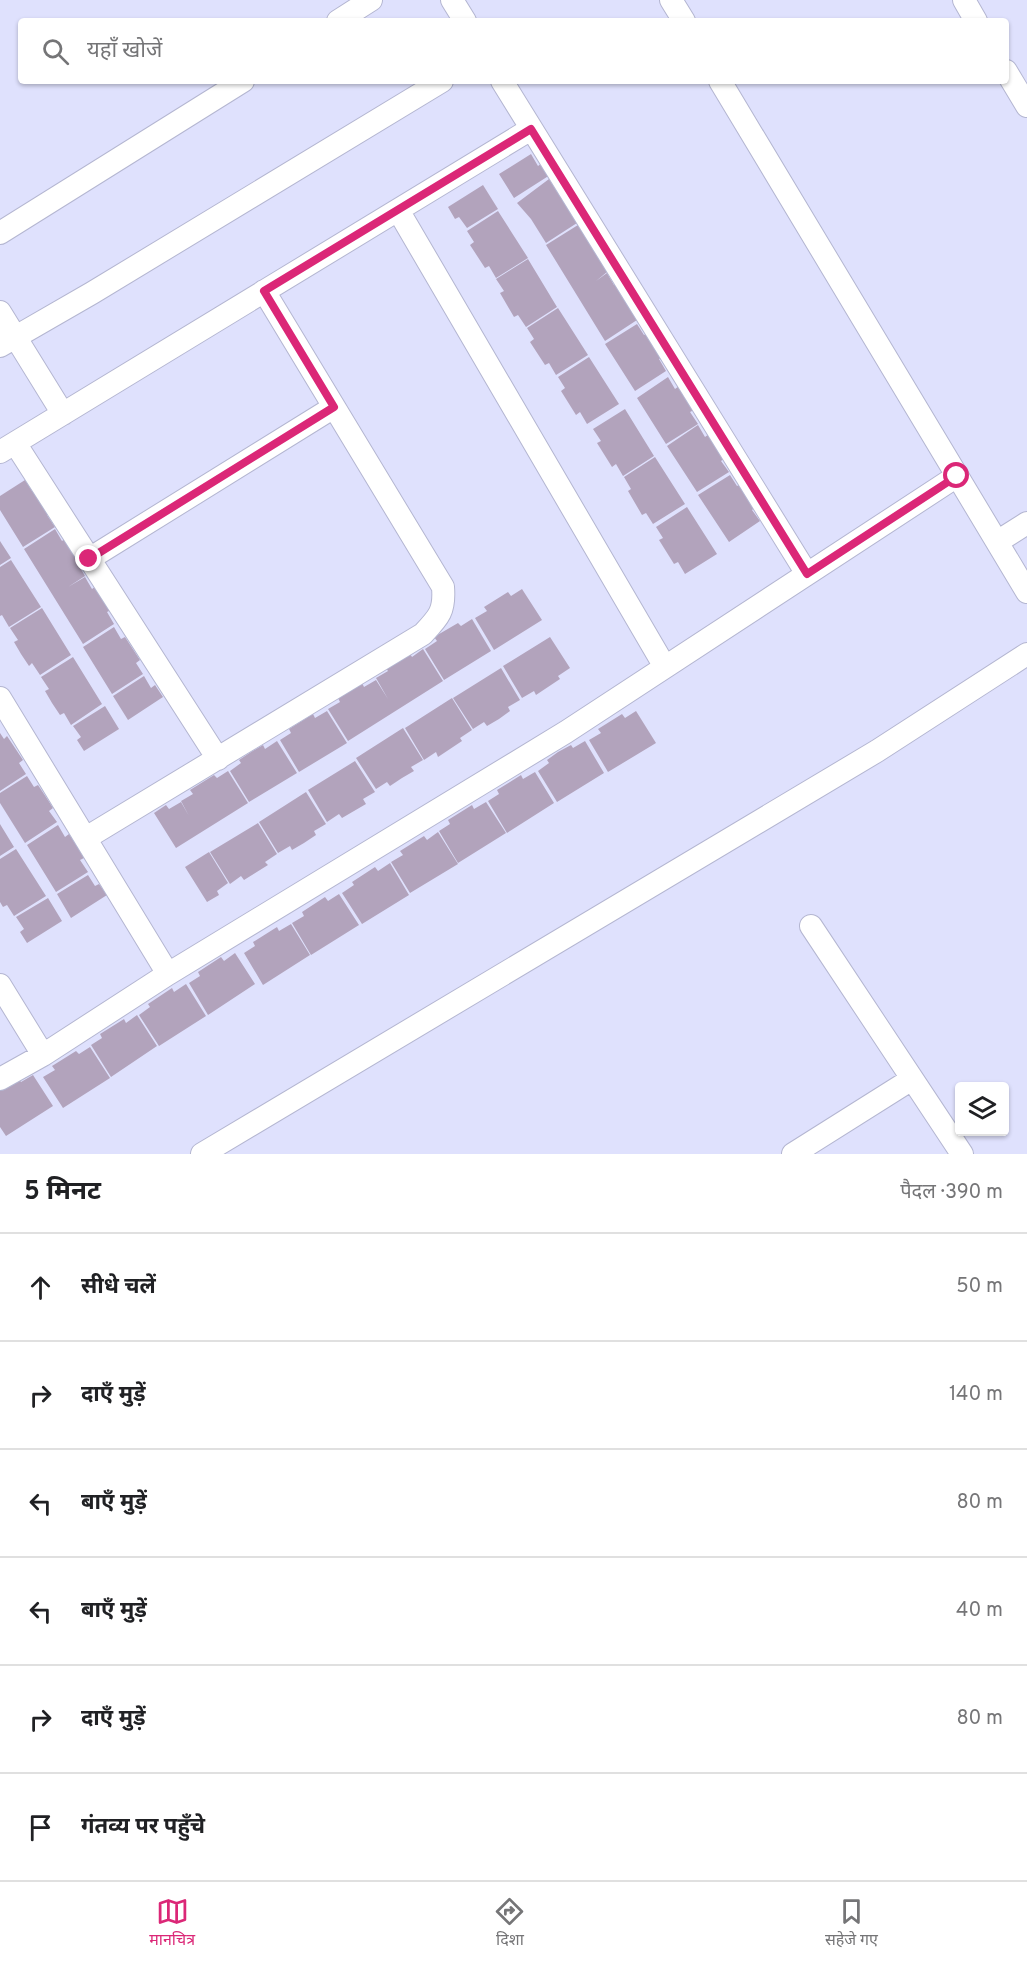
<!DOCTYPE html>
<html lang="hi">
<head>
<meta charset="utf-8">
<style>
  body { margin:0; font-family:Overpass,"Noto Sans Devanagari",sans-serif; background:#f6f6f6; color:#202124 }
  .controls { position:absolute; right:18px; bottom:18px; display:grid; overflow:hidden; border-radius:6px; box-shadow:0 2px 4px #0004 }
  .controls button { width:54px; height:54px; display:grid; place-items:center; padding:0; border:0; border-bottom:2px solid #e0e0e0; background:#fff; color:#202124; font:30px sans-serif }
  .stop { position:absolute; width:18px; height:18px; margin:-14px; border:4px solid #db2777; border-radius:50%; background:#fff }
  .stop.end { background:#db2777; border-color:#fff; box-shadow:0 2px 6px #0008 }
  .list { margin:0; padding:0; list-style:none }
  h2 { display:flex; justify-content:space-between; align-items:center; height:78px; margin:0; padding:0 24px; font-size:26px }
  h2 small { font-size:20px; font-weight:400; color:#757577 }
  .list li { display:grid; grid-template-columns:39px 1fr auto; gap:18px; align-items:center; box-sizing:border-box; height:108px; padding:0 24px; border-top:2px solid #e0e0e0 }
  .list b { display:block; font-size:22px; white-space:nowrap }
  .list em { font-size:20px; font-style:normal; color:#757577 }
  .icon { flex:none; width:33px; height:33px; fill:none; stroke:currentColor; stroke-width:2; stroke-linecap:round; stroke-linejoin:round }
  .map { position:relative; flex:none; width:1027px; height:1154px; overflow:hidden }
  .search { position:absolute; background:#fff; box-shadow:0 2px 4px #0004; left:18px; right:18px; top:18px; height:66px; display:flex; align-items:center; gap:15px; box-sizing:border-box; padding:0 21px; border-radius:6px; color:#757577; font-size:22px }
  .sheet { height:726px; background:#fff }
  nav { display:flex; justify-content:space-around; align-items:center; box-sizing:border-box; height:84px; border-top:2px solid #e0e0e0; background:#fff; font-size:16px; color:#757577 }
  nav a { display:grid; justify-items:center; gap:3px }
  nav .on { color:#db2777 }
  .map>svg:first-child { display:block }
  .building { fill:#b2a3bc }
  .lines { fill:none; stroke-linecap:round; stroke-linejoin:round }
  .minor-casing { stroke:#b4b6d1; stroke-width:24 }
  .minor { stroke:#fff; stroke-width:22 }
  .route { stroke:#db2777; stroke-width:8 }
</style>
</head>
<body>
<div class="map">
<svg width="1027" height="1154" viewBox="0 0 1027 1154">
  <rect width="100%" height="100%" fill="#dfe1fd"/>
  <path class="building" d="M531 154 538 166 542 163 550 175 514 198 499 174Z
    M549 179 577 223 546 243 531 219 517 203Z
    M483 185 498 209 467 228 459 217 455 219 448 207Z
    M498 211 528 258 496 278 489 266 485 268 470 245 474 242 467 231Z
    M578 225 607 272 596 281 607 273 614 285 618 283 633 306 630 309 637 320 605 341 546 245Z
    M528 259 557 307 526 327 518 315 514 317 500 293 504 291 496 279Z
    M558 308 588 355 556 375 549 363 545 365 530 342 534 339 527 328Z
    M637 324 644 335 648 333 663 357 659 359 666 371 635 391 605 344Z
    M589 357 619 404 587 424 580 412 576 415 561 391 565 388 558 377Z
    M668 377 675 389 679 386 694 410 690 412 698 424 666 444 637 398Z
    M625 409 654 456 623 476 616 464 612 467 597 443 601 441 593 429Z
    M698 425 705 437 709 434 725 458 721 461 729 472 697 492 667 446Z
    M655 457 685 504 653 524 646 513 642 515 628 491 631 489 624 477Z
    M730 475 737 486 741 484 756 507 752 510 760 521 729 542 698 495Z
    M25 480 32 491 36 489 51 512 47 515 55 527 23 547 0 510V496Z
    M687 507 717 554 685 574 678 562 674 564 659 540 663 538 656 527Z
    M55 529 62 541 66 538 81 562 78 564 85 576 68 587 85 577 92 589 96 586 111 610 107 612 114 624 83 644 24 549Z
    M0 541 11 558 0 565Z
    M11 560 41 607 9 627 2 615 0 616V567Z
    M522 589 542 620 494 650 475 618 487 611 484 607 508 592 511 596Z
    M42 608 71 655 40 675 32 663 29 666 21 654 14 642 18 640 10 628Z
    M472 619 491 651 444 680 425 649 437 641 434 637 458 623 461 626Z
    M114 627 121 639 125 637 140 660 136 663 143 674 112 694 83 647Z
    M550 637 570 668 558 676 560 679 536 695 534 691 522 698 503 666Z
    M423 649 443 681 348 741 328 709 340 702 338 698 362 683 364 687 376 680 388 699 376 678 388 671 385 667 409 652 412 657Z
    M73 657 102 704 71 725 64 713 60 715 52 703 45 691 49 689 41 677Z
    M501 668 520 700 508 707 510 711 499 719 487 726 484 722 473 729 453 698Z
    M144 676 151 688 155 685 163 697 128 720 113 696Z
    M452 698 472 730 460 738 462 741 438 757 436 752 424 760 405 728Z
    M105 706 119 729 84 751 77 740 81 737 73 726Z
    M327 711 347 743 299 772 280 740 291 733 289 729 313 714 315 718Z
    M636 711 656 743 608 772 589 740 601 733 598 729 622 714 625 718Z
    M403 728 423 760 411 767 414 771 402 778 390 786 387 782 376 789 356 758Z
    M0 733 4 739 7 736 23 760 19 763 26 774 0 791Z
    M277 741 297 773 249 802 230 771 241 763 239 760 251 752 263 745 265 749Z
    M585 741 604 773 557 802 538 771 549 763 547 760 558 752 571 745 573 748Z
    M355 761 375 792 363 799 366 804 342 818 339 814 327 822 308 790Z
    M228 771 248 803 176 848 154 813 166 805 169 809 181 802 189 816 181 801 193 794 190 790 214 775 217 778Z
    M535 772 554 803 507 833 488 801 499 794 497 790 521 775 523 779Z
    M27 776 34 787 38 785 46 797 53 808 49 811 57 822 25 843 0 803V793Z
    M306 792 326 824 314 831 316 835 304 843 292 850 290 846 278 853 259 822Z
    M486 802 506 833 458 863 439 831 450 824 448 820 472 805 474 809Z
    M258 823 277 854 265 862 268 865 244 880 241 876 230 884 210 852Z
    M0 824 14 847 0 856Z
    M58 825 65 837 69 834 77 846 84 858 80 860 88 872 56 892 27 845Z
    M438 832 458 864 410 893 391 862 403 855 400 851 424 836 427 840Z
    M16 849 46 896 14 916 7 905 3 907 0 902V859Z
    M209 852 228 883 217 891 219 895 207 902 185 867Z
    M390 863 409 895 362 924 342 893 354 885 352 882 375 867 378 871Z
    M88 875 95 886 99 884 107 895 71 918 57 894Z
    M339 894 359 925 311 955 292 923 304 916 302 912 325 897 328 901Z
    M48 898 62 921 27 943 20 932 24 929 16 917Z
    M291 924 310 955 263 985 244 953 255 946 253 942 277 927 279 931Z
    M235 953 255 984 208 1015 189 983 200 976 198 972 221 957 224 961Z
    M186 984 206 1016 159 1046 139 1015 150 1007 148 1004 172 988 174 992Z
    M137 1015 157 1046 111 1077 91 1045 102 1038 100 1034 124 1019 126 1023Z
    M90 1047 110 1078 63 1108 43 1077 55 1070 52 1066 76 1051 79 1054Z
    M33 1075 53 1106 6 1136 0 1127V1091L19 1079 21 1082Z"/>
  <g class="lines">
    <g class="minor-casing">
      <path id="minor" d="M452 0 465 21
        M671 0 684 21
        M964 0 976 21
        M338 21 371 0
        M1006 71 1027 106
        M502 81 807 574
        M720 81 1027 592
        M398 210 665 667
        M0 233 243 81
        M0 312 63 414
        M0 346 92 293 442 81
        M15 443 218 759
        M0 452 531 129
        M997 542 1027 523
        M89 559 334 407
        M0 698 168 974
        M86 838 423 634C439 617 445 611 443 587L264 291
        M811 926 962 1154
        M0 985 43 1055
        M0 1079 43 1055 168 974 566 732 957 476
        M202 1154 877 751 1027 654
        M793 1154 912 1079"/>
    </g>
    <use href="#minor" class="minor"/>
  </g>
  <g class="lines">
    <path class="route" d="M89 559 334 407 264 291 531 129 807 574 957 476"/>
  </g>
</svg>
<div class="controls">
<button><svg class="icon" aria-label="layers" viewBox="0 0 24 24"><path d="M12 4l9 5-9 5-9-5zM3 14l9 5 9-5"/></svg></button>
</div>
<div class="stop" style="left:957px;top:476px"></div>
<div class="stop end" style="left:89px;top:559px"></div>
<div class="search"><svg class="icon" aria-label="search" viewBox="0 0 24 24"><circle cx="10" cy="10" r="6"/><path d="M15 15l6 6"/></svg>यहाँ खोजें</div>
</div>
<section class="sheet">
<h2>5 मिनट<small>पैदल · 390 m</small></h2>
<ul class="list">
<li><svg class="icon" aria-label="ahead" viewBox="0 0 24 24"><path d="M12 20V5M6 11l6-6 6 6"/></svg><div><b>सीधे चलें</b></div><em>50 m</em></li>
<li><svg class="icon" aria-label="right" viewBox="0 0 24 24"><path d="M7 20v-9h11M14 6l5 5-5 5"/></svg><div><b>दाएँ मुड़ें</b></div><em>140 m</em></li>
<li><svg class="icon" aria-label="left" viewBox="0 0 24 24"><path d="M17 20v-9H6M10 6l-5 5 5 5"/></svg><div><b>बाएँ मुड़ें</b></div><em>80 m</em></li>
<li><svg class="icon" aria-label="left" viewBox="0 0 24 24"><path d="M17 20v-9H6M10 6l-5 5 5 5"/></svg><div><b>बाएँ मुड़ें</b></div><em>40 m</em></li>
<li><svg class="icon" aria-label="right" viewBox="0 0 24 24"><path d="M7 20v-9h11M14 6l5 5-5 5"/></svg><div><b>दाएँ मुड़ें</b></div><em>80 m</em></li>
<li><svg class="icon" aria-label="arrive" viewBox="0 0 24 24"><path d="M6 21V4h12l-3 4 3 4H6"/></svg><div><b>गंतव्य पर पहुँचे</b></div></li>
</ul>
</section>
<nav>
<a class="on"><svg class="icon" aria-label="map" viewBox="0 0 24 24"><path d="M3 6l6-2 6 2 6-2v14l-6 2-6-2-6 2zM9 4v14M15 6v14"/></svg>मानचित्र</a>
<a><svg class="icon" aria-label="directions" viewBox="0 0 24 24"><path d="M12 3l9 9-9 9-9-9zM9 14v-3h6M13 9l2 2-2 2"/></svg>दिशा</a>
<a><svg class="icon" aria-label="saved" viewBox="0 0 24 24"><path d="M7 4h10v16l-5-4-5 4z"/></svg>सहेजे गए</a>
</nav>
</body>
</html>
